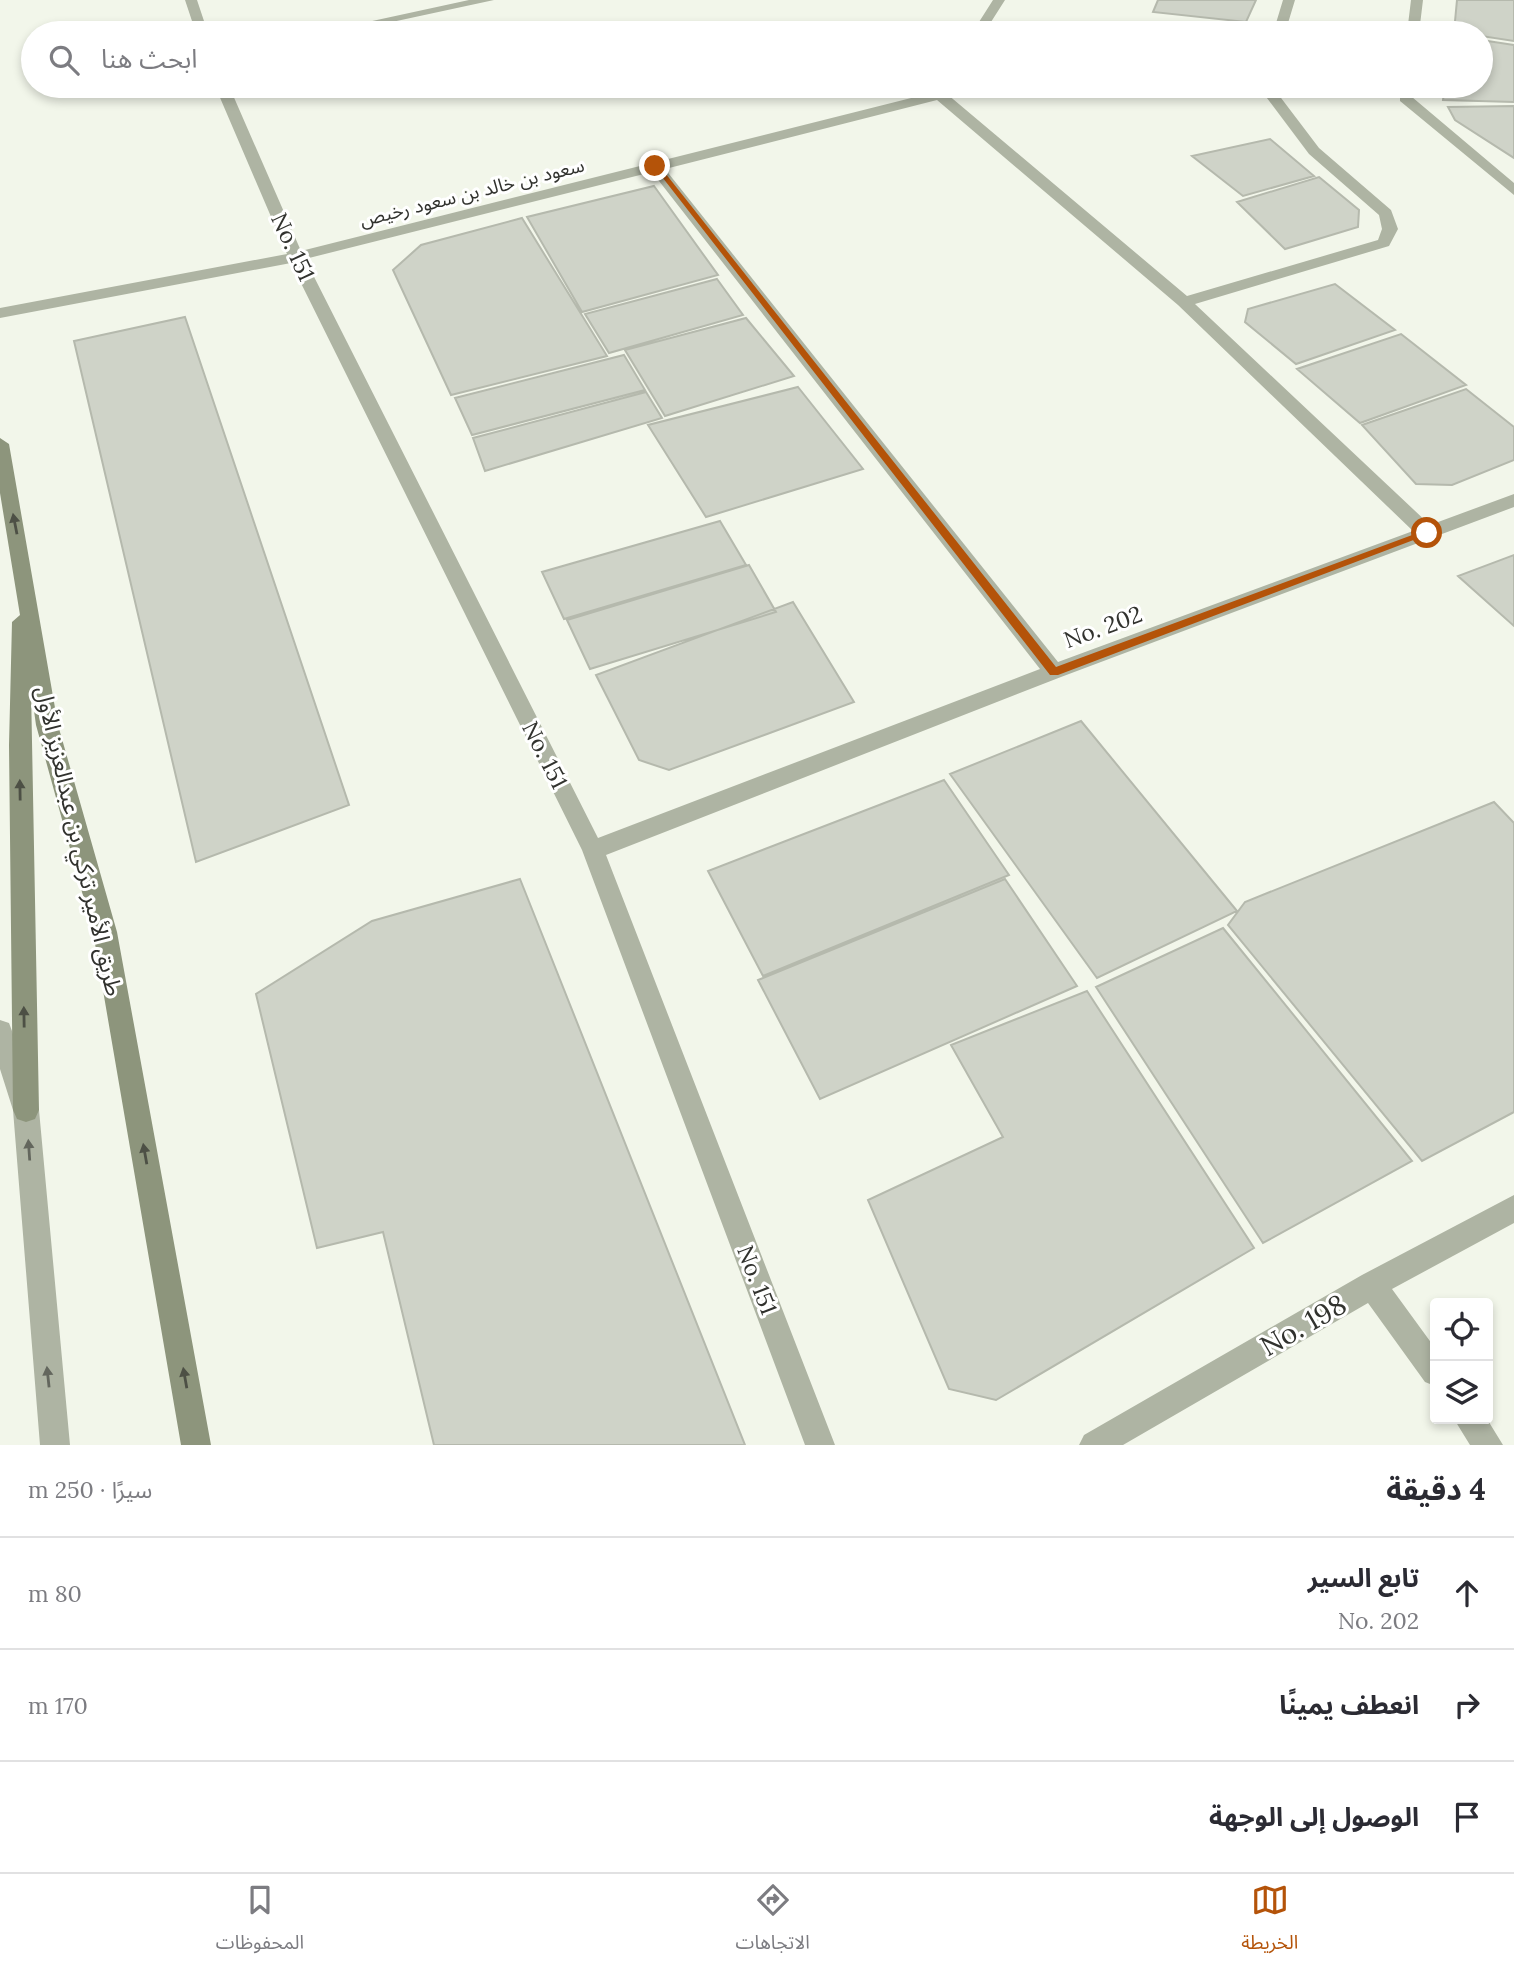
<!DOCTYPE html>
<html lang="ar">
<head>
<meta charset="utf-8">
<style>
  body { margin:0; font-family:Lora,"Noto Sans Arabic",serif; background:#f2f2f3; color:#2b2b33; direction:rtl }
  .controls { position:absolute; right:21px; bottom:21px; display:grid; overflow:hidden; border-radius:7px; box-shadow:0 4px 10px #0003 }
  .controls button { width:63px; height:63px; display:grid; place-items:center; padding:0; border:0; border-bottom:2px solid #e1e1e2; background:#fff; color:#2b2b33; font:35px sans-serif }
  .stop { position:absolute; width:21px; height:21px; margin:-16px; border:5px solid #b45309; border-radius:50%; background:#fff }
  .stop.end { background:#b45309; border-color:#fff; box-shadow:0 2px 7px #0008 }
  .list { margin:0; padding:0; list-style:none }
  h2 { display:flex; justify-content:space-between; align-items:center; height:91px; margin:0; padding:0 28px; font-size:30px }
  h2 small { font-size:23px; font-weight:400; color:#7c7c81 }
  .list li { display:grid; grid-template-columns:46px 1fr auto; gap:21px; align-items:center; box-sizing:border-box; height:112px; padding:0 28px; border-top:2px solid #e1e1e2 }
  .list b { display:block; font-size:26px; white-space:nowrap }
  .list p { margin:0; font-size:23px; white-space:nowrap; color:#7c7c81 }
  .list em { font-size:23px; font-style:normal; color:#7c7c81 }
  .icon { flex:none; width:38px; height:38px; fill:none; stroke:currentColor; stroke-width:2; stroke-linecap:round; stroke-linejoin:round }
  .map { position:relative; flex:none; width:1514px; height:1445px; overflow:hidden; direction:ltr }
  .search { position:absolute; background:#fff; box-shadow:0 4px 10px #0003; left:21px; right:21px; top:21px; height:77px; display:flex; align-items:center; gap:18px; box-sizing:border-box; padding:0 24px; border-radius:38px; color:#7c7c81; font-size:26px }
  .sheet { height:427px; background:#fff }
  nav { display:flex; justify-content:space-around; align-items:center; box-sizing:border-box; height:98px; border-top:2px solid #e1e1e2; background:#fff; font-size:19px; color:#7c7c81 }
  nav a { display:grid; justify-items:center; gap:4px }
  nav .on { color:#b45309 }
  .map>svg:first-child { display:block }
  .building { fill:#cfd3c8; stroke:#b5b9ad; stroke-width:2 }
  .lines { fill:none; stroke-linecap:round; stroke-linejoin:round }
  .minor { fill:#aeb4a3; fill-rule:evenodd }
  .tertiary { fill:#aeb4a3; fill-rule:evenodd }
  .secondary { fill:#8d957c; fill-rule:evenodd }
  .oneway { fill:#4d5045 }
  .oneway2 { fill:#63665d }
  .route { fill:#b45309 }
  .labels { text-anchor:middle; stroke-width:6; stroke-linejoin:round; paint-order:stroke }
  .far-street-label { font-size:19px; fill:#31322e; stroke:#fff }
  .street-label { font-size:23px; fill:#31322e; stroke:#fff }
  .near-street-label { font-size:28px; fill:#31322e; stroke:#fff }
</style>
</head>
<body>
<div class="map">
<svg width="1514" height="1445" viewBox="0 0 1514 1445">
  <rect width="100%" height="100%" fill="#f2f6ea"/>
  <path class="building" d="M1158 0H1256L1246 22 1153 12Z
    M1457 0H1514V41L1481 36V33L1454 32Z
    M1481 40 1514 45V102L1443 100 1445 86H1481Z
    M1514 106V158L1455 120 1448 107Z
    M1270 139 1314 176 1243 196 1192 156Z
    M1319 177 1359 210 1358 227 1285 249 1237 202Z
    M654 186 718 275 582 312 527 217Z
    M522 218 607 356 451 395 393 270 421 245Z
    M717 279 743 315 609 353 585 314Z
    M1335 284 1395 330 1296 364 1245 322 1248 309Z
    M185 317 349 805 196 862 74 341Z
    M746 318 794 376 665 416 625 350Z
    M1401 334 1466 385 1360 423 1297 369Z
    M624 355 645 390 472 435 455 398Z
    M798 387 863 469 706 517 648 425Z
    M1466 389 1514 427V460L1452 485 1416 484 1362 425Z
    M646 392 662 418 485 471 473 438Z
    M720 521 746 565 564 619 542 572Z
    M1514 555V626L1458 576Z
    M749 565 776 612 590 669 567 620Z
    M793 602 854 702 669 770 639 760 596 675Z
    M1081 721 1237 911 1097 978 950 774Z
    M944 780 1009 875 763 976 708 871Z
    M1494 802 1514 823V1112L1422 1161 1228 925 1245 902Z
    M520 879 745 1445H434L383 1232 317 1248 256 994 372 921Z
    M1005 879 1077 986 820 1099 758 980Z
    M1223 928 1412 1161 1263 1243 1096 987Z
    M1087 991 1254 1248 996 1400 949 1389 868 1200 1003 1137 951 1045Z"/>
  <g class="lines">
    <path class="minor" d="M185 0H197L208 33H196Z
      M469 0H494L341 33H317Z
      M993 0H1005L984 33H972Z
      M1283 0H1295L1285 33H1273Z
      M1411 0H1423L1419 33H1407Z
      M215 86H229L301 251 935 92 938 86H952L947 94 1187 296 1378 240 1382 229 1379 215 1309 154 1258 86H1272L1319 148 1391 210 1398 229 1389 246 1195 304 1430 525 1514 494V507L1061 677 606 855 835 1445H805L582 850 291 263 0 318V308L287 254ZM937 100 1178 305 1413 531 1058 662 665 169ZM652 172 1040 669 598 838 305 259Z
      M1400 86H1414L1412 97 1514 183V195L1400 101Z
      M1514 1195V1223L1392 1289 1435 1348V1386L1425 1382 1368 1303 1123 1445H1079L1084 1435 1362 1275Z
      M1454 1419H1487L1503 1445H1470Z"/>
    <path class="tertiary" d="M0 1020 9 1023 12 1031 39 1110 70 1445H40L13 1110 0 1069Z"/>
    <path class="secondary" d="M0 438 9 444 58 725 117 932 211 1445H181L93 932 36 725 31 689 39 1110 35 1119 26 1122 17 1119 13 1110 9 745 12 622 20 615 0 493Z"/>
  </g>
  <defs><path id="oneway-solid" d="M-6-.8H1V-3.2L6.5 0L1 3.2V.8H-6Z" transform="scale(1.75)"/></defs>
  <g class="oneway">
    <use href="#oneway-solid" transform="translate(15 524) rotate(-101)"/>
    <use href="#oneway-solid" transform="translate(20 790) rotate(-91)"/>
    <use href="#oneway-solid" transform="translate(24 1017) rotate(-91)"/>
    <use href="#oneway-solid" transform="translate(145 1154) rotate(-100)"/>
    <use href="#oneway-solid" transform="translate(185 1378) rotate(-100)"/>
  </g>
  <g class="oneway2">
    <use href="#oneway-solid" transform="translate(29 1150) rotate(-94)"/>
    <use href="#oneway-solid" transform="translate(48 1377) rotate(-96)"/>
  </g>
  <path class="route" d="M652 164H658L1056 667 1423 531 1432 533 1058 675H1050Z"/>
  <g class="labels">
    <g class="far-street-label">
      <text transform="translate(472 192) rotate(-14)" y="7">سعود بن خالد بن سعود رخيص</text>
    </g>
    <g class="street-label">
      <text transform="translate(293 247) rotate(65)" y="8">No. 151</text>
      <text transform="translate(1103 627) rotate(-20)" y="8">No. 202</text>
      <text transform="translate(545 755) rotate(63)" y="8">No. 151</text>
      <text transform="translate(79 841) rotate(77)" y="8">طريق الأمير تركي بن عبدالعزيز الأول</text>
      <text transform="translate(757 1280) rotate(69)" y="8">No. 151</text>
    </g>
    <g class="near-street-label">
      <text transform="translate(1303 1325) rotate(-30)" y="10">No. 198</text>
    </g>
  </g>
</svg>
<div class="controls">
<button><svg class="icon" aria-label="locate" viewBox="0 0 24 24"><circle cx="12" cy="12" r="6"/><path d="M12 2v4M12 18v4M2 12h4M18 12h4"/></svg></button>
<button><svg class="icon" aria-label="layers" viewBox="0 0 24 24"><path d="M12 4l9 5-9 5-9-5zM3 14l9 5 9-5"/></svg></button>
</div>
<div class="stop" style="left:1427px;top:533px"></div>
<div class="stop end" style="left:655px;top:166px"></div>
<div class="search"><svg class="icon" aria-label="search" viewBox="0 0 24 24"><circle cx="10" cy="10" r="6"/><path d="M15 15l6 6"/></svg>ابحث هنا</div>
</div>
<section class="sheet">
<h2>4 دقيقة<small>سيرًا · 250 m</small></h2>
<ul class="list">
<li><svg class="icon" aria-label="ahead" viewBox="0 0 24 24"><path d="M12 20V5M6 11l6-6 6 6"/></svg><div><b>تابع السير</b><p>No. 202</p></div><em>80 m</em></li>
<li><svg class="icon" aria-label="right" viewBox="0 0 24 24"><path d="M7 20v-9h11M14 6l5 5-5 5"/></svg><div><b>انعطف يمينًا</b></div><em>170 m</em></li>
<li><svg class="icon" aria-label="arrive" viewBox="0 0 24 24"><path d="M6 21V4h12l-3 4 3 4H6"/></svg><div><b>الوصول إلى الوجهة</b></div></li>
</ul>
</section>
<nav>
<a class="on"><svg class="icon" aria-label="map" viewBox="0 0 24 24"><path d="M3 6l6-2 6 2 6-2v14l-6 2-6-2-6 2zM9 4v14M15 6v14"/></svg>الخريطة</a>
<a><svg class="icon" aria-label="directions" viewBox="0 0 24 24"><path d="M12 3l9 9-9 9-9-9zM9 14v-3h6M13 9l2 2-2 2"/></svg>الاتجاهات</a>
<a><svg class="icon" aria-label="saved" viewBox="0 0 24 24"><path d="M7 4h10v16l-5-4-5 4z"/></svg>المحفوظات</a>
</nav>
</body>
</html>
